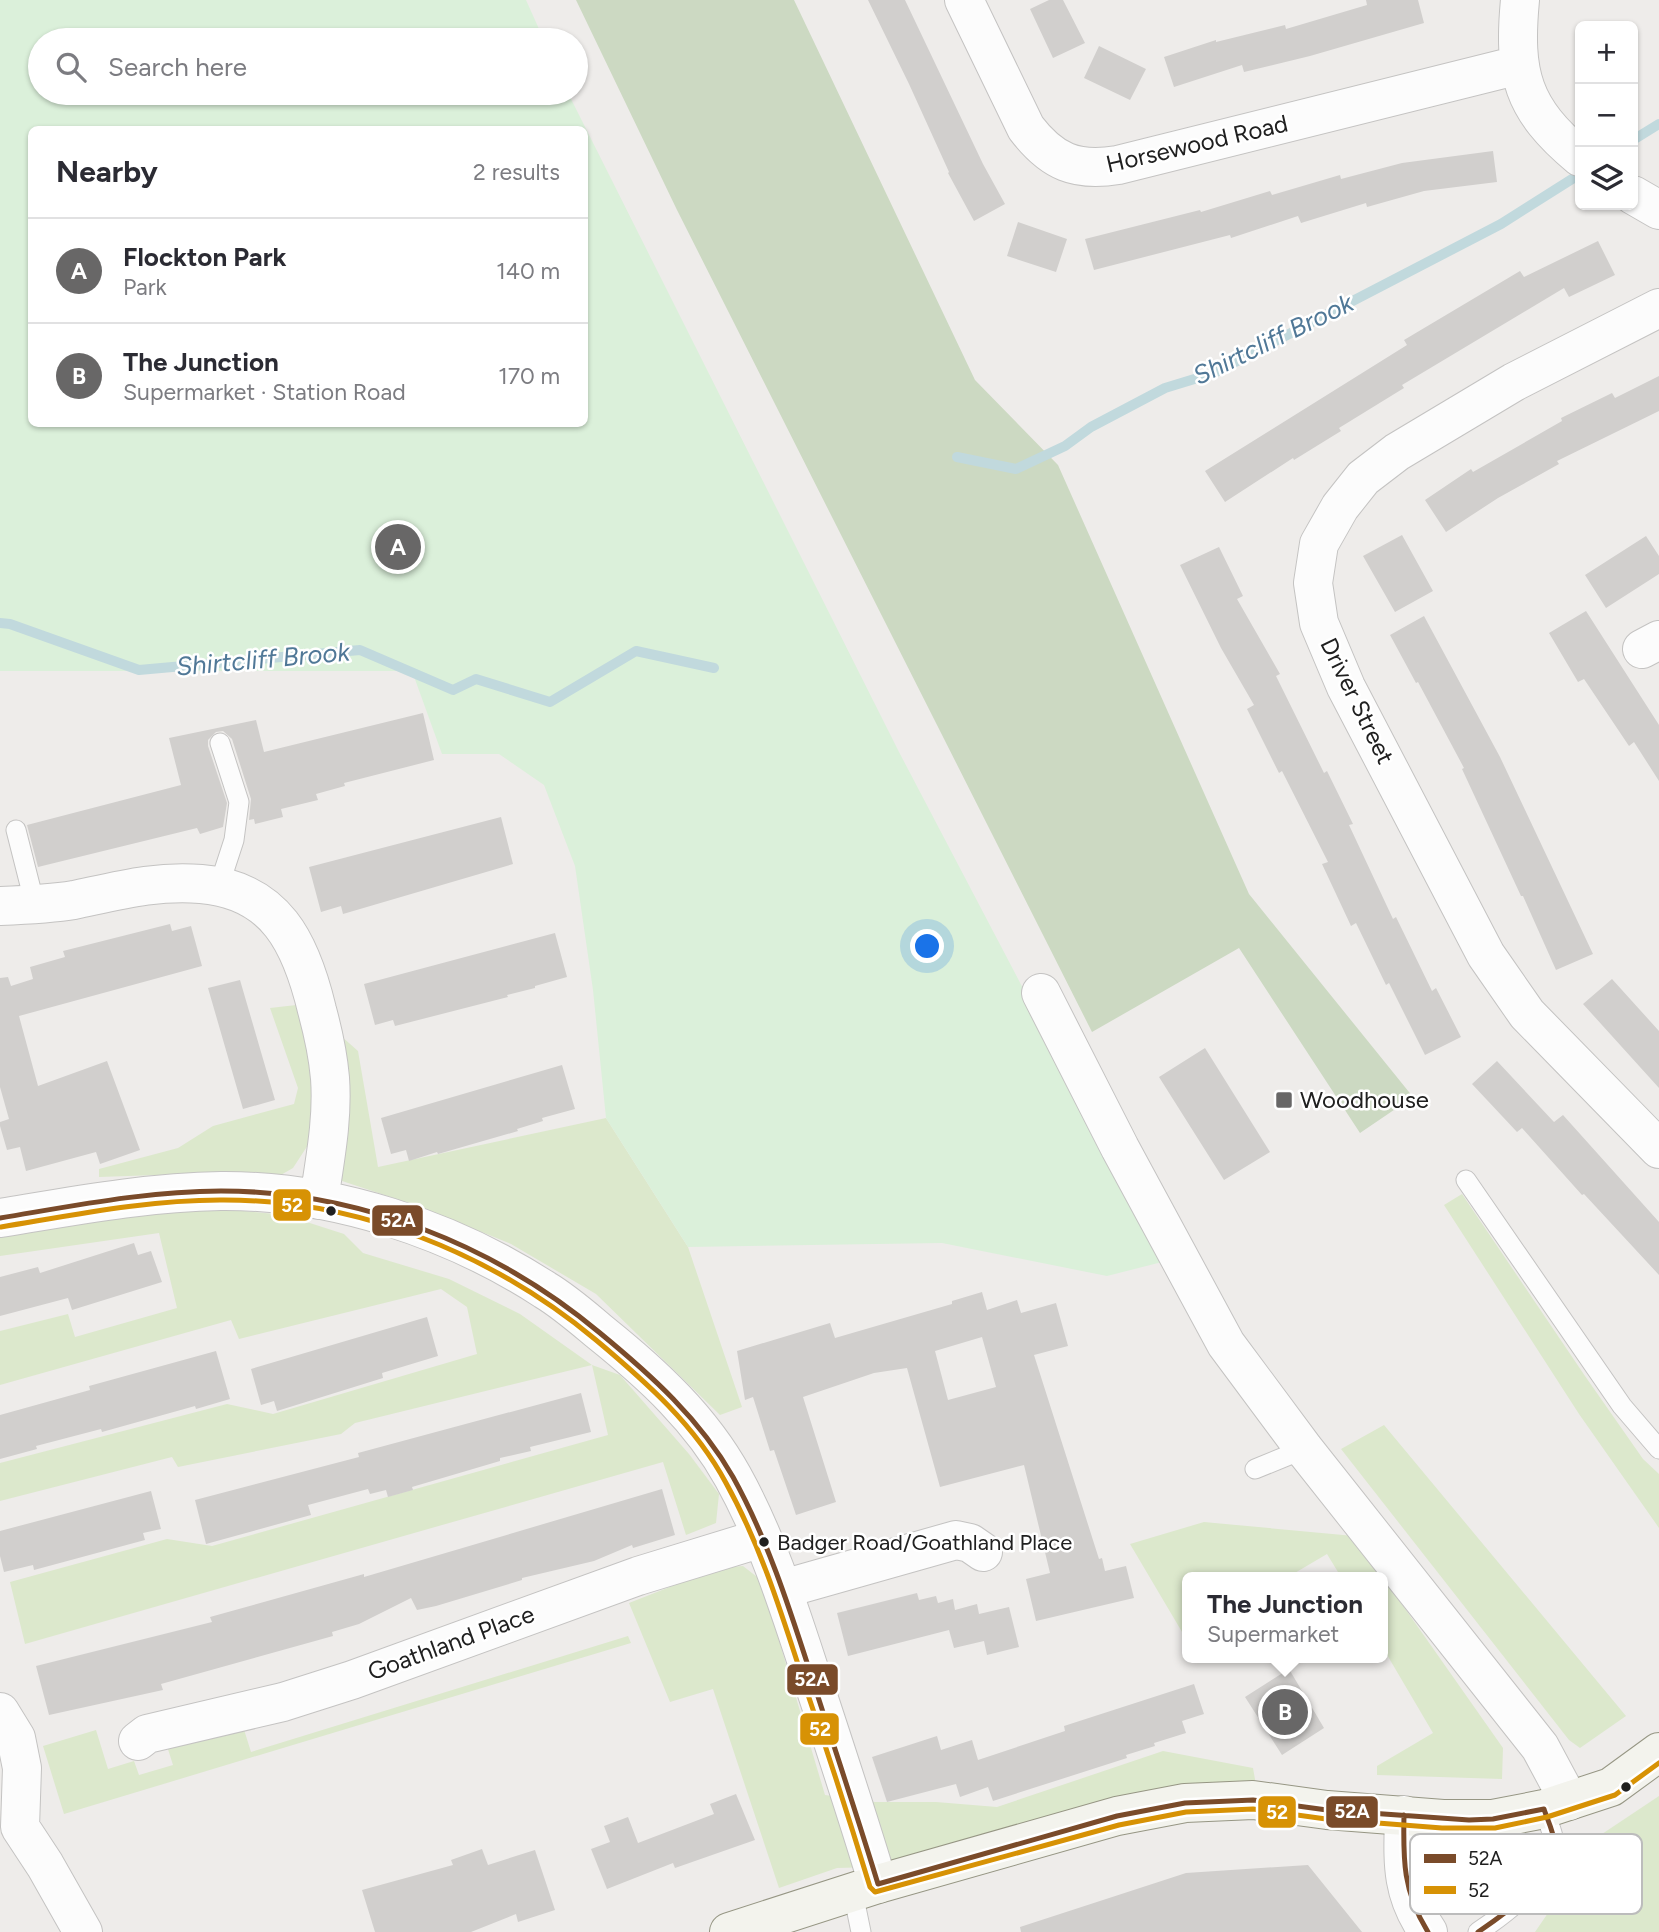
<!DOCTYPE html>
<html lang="en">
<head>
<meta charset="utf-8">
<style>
  body { margin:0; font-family:Figtree,sans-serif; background:#f2f2f3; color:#2b2b33 }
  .controls { position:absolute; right:21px; top:21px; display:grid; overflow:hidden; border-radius:10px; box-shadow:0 2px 5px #0004 }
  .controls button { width:63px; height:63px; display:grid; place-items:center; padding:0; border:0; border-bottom:2px solid #e1e1e2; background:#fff; color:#2b2b33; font:35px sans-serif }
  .you { position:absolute; left:928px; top:947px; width:24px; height:24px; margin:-18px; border:5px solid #fff; border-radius:50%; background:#1a73e8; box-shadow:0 0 0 10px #1a73e833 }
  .badge { display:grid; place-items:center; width:46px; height:46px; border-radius:50%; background:#686767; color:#fff; font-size:23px; font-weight:700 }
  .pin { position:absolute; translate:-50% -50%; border:4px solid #fff; box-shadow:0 2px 7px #0006 }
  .popup { position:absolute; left:1182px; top:1572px; width:206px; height:91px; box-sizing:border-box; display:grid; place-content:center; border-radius:10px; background:#fff; filter:drop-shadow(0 2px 5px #0005); font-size:23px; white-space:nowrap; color:#7c7c81 }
  .popup b { font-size:26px; color:#2b2b33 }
  .popup::after { content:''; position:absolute; left:50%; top:100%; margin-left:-14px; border:14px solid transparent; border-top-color:#fff }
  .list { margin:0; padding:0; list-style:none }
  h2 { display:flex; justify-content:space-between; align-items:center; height:91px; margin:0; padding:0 28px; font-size:30px }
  h2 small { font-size:23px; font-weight:400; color:#7c7c81 }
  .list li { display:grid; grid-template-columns:46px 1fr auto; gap:21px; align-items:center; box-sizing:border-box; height:105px; padding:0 28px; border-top:2px solid #e1e1e2 }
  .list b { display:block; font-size:26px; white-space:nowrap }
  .list p { margin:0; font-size:23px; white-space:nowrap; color:#7c7c81 }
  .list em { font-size:23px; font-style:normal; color:#7c7c81 }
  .icon { flex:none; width:38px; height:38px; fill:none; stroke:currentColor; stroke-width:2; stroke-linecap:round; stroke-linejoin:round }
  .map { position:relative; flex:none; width:1659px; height:1932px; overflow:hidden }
  .search { position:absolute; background:#fff; box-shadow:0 2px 5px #0004; left:28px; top:28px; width:560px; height:77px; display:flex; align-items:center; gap:18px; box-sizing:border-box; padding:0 24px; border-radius:38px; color:#7c7c81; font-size:26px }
  .panel { position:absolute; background:#fff; box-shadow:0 2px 5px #0004; left:28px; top:126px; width:560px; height:301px; border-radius:10px }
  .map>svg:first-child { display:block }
  .grass { fill:#dce8cc }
  .forest { fill:#ccd9c2 }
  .park { fill:#dbf0da; fill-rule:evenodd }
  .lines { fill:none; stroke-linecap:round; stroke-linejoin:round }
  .stream { stroke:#c1d9dd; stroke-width:10 }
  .building { fill:#d1cfcd; fill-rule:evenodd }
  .service-casing { stroke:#c4c3c2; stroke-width:21 }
  .minor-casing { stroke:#c4c3c2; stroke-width:40 }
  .secondary-casing { stroke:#969684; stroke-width:40 }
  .service { stroke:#fcfcfc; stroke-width:19 }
  .minor { stroke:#fcfcfc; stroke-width:38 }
  .secondary { stroke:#f3f3ed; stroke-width:38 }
  .bus-1-casing { stroke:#fff; stroke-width:10 }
  .bus-2-casing { stroke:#fff; stroke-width:10 }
  .bus-1 { stroke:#7a4b2a; stroke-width:5 }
  .bus-2 { stroke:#d79205; stroke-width:5 }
  .poi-dot { fill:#686767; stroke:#fff; stroke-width:2.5 }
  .bus-dot { fill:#202020; stroke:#fff; stroke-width:2.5 }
  .labels { text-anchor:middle; stroke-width:5; stroke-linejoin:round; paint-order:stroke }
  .bus-label { font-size:22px; fill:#202020; stroke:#fff; text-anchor:start }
  .street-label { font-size:24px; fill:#202020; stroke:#fff }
  .poi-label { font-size:24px; fill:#202020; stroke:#fff; text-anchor:start }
  .water-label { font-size:26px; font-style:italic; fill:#507897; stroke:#fff }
  .key { fill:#fff; stroke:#bcbcbc; stroke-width:2 }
  .key-label { font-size:19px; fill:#202020 }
  .line-badge { stroke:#fff; stroke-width:2.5 }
  .badge-label { font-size:19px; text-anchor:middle; font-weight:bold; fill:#fff }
</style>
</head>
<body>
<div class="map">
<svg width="1659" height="1932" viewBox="0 0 1659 1932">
  <rect width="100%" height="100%" fill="#eeecea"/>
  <path class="grass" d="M305 1004 314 1111 308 1145 293 1168 279 1176 245 1172 99 1177V1169L178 1148 213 1126 294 1104 298 1088 270 1008Z
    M341 1036 358 1051 378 1167 606 1118 688 1247 742 1407 720 1415 596 1294 511 1244 415 1205 342 1181 340 1168Z
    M1462 1194 1585 1376 1643 1459 1659 1474V1528L1579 1414 1444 1205Z
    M214 1208 285 1215 344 1234 363 1253 449 1279 520 1314 592 1365 620 1375 689 1454 719 1494 716 1523 686 1535 663 1462 25 1644 10 1582 167 1539 212 1546 608 1435 592 1365 355 1423 341 1434 178 1467 172 1457 0 1501V1463L227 1404 273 1414 477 1354 467 1307 441 1289 239 1339 231 1320 0 1385V1331L68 1314 75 1337 177 1308 159 1233 0 1256V1237L147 1212Z
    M1384 1425 1626 1716 1580 1748 1569 1740 1341 1449Z
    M1204 1522 1354 1536 1503 1748 1502 1779 1377 1775V1766L1433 1733 1383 1648V1577H1341L1327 1554 1288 1577H1187V1636L1185 1637 1130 1544Z
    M743 1566 761 1580 825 1795 875 1802H936L997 1807 1163 1751 1253 1768 1256 1785 873 1867 837 1868 779 1888 713 1689 670 1702 629 1603 718 1568Z
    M628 1636 631 1643 64 1814 43 1746 96 1730 108 1769 134 1761 139 1775 173 1765 166 1743 241 1720 251 1752Z
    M1659 1796V1932H1535L1602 1834Z"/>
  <path class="forest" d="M576 0H794L975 380 1058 465 1249 894 1413 1097 1360 1133 1239 948 1092 1032 677 210Z"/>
  <path class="park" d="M0 0H526L544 40H40V93H568L899 752 1166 1261 1107 1276 942 1243 688 1247 606 1118 593 990 575 866 544 785 499 754H442L412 671H0ZM32 130H584V424H32Z"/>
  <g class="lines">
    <path class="stream" d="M1633 140 1659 124
      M957 457 1016 469 1065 446 1091 427 1165 388 1214 373 1501 224 1580 174
      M0 623 10 624 139 670 360 650 453 690 476 679 550 702 636 651 714 668"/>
  </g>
  <path class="building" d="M868 0H905L983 164 1005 204 974 221 948 173 949 172 909 84Z
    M1049 0H1063L1085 43 1053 58 1030 9Z
    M1366 0H1418L1424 23 1310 56 1244 72 1242 65 1174 87 1164 57 1216 40V42L1285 25 1286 29 1367 5Z
    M1099 46 1146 69 1130 100 1084 78Z
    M1493 151 1497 182 1424 191 1367 207 1366 203 1301 223 1298 216 1231 238 1230 235 1094 270 1085 239 1200 210 1201 212 1270 191 1272 195 1340 175 1341 179 1402 163Z
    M1018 222 1067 239 1056 272 1007 256Z
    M1598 241 1615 275 1569 297 1564 288 1402 385 1404 388 1339 428 1341 431 1294 460 1293 458 1225 502 1205 471 1407 345 1404 340 1520 271 1524 277Z
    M1659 376V411L1557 461 1559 464 1498 498 1446 532 1425 500 1471 469 1473 472 1562 421 1561 418 1612 393 1615 398Z
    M1402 535 1433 591 1395 612 1363 556Z
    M1646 536 1659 556V574L1606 608 1585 575Z
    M1219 547 1243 596 1237 599 1280 674 1276 676 1324 773 1327 771 1353 824 1349 825 1393 919 1396 917 1432 991 1436 988 1461 1037 1425 1055 1389 983 1386 985 1356 923 1351 926 1322 864 1328 862 1282 771 1279 773 1247 709 1254 705 1221 648 1180 565Z
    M1586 611 1659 725V781L1634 742 1629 746 1584 679 1578 682 1549 633Z
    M1424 616 1500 757 1593 954 1556 970 1523 896H1521L1462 769 1464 768 1418 682 1416 683 1390 635Z
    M423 713 434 760 344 783 345 786 316 794 318 800 281 809 283 817 255 824 254 819 249 820 251 799 232 739 223 731 216 732 208 740V746L227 803 223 827 200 834 197 828 38 867 27 825 181 785 169 738 256 720 264 752Z
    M501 817 513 864 343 914 341 906 321 912 309 867Z
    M170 924 172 931 191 926 202 966 19 1016 38 1086 107 1061 140 1150 100 1164 96 1152 26 1171 20 1147 7 1150 0 1126V1122L9 1119 0 1087V978L8 977 11 986 33 979 30 967 65 957 63 951Z
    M555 933 567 977 535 986V988L507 995 508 997 395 1026 393 1020 375 1025 364 984Z
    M1612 979 1659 1031V1088L1583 1004Z
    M240 980 275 1100 243 1109 208 988Z
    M1205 1048 1270 1152 1224 1180 1159 1077Z
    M1497 1061 1554 1122 1563 1115 1659 1222V1275L1584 1194 1582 1195 1522 1128 1517 1132 1472 1084Z
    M562 1065 575 1109 542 1118 543 1121 517 1129 518 1131 438 1154 437 1152 409 1161 406 1150 391 1154 381 1118Z
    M134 1243 138 1255 151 1251 162 1282 72 1310 68 1298 0 1316V1277L38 1267 40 1273Z
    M982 1292 987 1310 1017 1300 1021 1313 1056 1303 1068 1346 1034 1355 1099 1559 1102 1558 1105 1571 1126 1566 1134 1598 1036 1621 1026 1579 1050 1573 1024 1465 940 1487 907 1368 874 1373 803 1397 836 1502 796 1515 774 1450 770 1451 753 1397 745 1400 737 1351 830 1323 835 1338 952 1304V1301ZM982 1337 996 1387 948 1400 935 1351Z
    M427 1317 438 1356 382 1373 383 1378 277 1411 274 1401 261 1405 251 1369Z
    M216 1351 230 1399 196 1409 195 1406 102 1432 101 1429 36 1446 37 1449 0 1459V1415L90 1390 89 1386Z
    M581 1393 591 1432 530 1447 531 1451 500 1458V1461L412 1487 413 1490 388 1497 386 1490 370 1494 368 1489 308 1505 311 1515 206 1544 195 1500 359 1457 358 1453Z
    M662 1489 675 1535 633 1548 632 1545 594 1561 522 1578V1580L436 1606 417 1610 411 1598 359 1624 332 1632 333 1636 161 1684 163 1690 49 1715 36 1666 212 1622 210 1617 364 1574V1577Z
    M151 1491 161 1529 143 1533 145 1540 34 1570 33 1565 4 1572 0 1556V1531Z
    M917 1593 919 1600 936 1596 938 1603 953 1599 955 1610 977 1604 979 1614 1009 1607 1019 1647 987 1655 984 1641 954 1648 949 1630 848 1656 837 1613Z
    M1289 1669 1324 1728 1282 1755 1245 1697Z
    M1194 1684 1204 1714 1182 1721 1186 1733 1154 1743 1155 1746 1126 1755 1127 1758 993 1801 988 1787 960 1797 956 1784 887 1802 872 1757 937 1736 941 1750 972 1740 978 1760 1065 1731 1064 1726Z
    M736 1794 755 1840 675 1868 673 1863 607 1889 591 1849 610 1842 604 1826 628 1817 638 1843 714 1814 710 1804Z
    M482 1849 488 1865 535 1850 555 1910 518 1922 516 1914 471 1932H375L362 1890 453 1865 451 1860Z
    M1308 1865 1362 1932H1021L1020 1927 1186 1873Z"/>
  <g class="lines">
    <g class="service-casing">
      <path id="service" d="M16 830 35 905
        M219 886 234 840 239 802 220 743
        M1466 1180 1622 1406 1659 1449
        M1255 1469 1304 1449
        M853 1893 861 1932
        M1478 1932C1502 1916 1559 1875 1554 1841 1552 1830 1547 1819 1544 1809"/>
    </g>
    <g class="minor-casing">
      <path id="minor" d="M964 0 1026 128C1052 162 1076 172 1118 165L1519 65
        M1520 0C1513 74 1522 109 1580 157
        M1633 195 1659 210
        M1659 308 1514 382 1397 452 1363 478 1340 507 1319 544 1313 583 1319 623 1346 687 1486 955 1527 1014 1659 1149
        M1642 649 1659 640
        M0 906C25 905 50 904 74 900 117 891 157 880 201 884 276 890 301 943 317 1010 323 1032 328 1055 330 1078 333 1119 325 1159 319 1200
        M1041 993 1120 1148 1226 1344 1304 1449 1540 1747 1569 1801
        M0 1218C73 1206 147 1192 221 1191 333 1190 451 1229 545 1290 565 1302 583 1318 601 1333 652 1374 701 1419 733 1477 769 1542 791 1614 814 1684 836 1751 858 1817 878 1884
        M783 1589 956 1540 970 1543 983 1552
        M0 1712 16 1738 22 1768 20 1827 45 1865 83 1932
        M138 1741 147 1734 283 1702 352 1680 638 1576 762 1538
        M1404 1815C1403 1861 1400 1892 1428 1932"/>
    </g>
    <g class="secondary-casing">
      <path id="secondary" d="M729 1932 878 1884 1117 1816 1185 1803 1253 1800 1327 1810 1443 1819H1493L1544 1809 1611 1787 1659 1752"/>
    </g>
    <use href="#service" class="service"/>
    <use href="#minor" class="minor"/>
    <use href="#secondary" class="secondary"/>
    <g class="bus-1-casing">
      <path id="bus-1" d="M0 1218C73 1206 147 1191 221 1191 359 1191 495 1245 600 1333 651 1375 700 1419 733 1477 768 1540 790 1610 812 1678 834 1747 857 1815 878 1884L1117 1816 1185 1803 1253 1800 1327 1810 1469 1820 1493 1819 1544 1809C1547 1819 1553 1830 1554 1841 1557 1878 1505 1914 1478 1932
        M1404 1815C1403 1860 1403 1892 1428 1932"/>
    </g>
    <g class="bus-2-casing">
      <path id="bus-2" d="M1 1227C74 1215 147 1200 220 1200 357 1199 491 1253 596 1340 646 1382 695 1425 726 1483 761 1546 782 1615 804 1683 827 1750 849 1818 870 1887L875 1892 1119 1825 1186 1812 1253 1809 1326 1819 1442 1828H1495L1547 1817 1615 1795 1659 1763"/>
    </g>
    <use href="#bus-1" class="bus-1"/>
    <use href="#bus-2" class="bus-2"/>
  </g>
  <rect class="poi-dot" x="1275" y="1091" width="18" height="18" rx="3.5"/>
  <g class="bus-dot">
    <circle cx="331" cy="1211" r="6"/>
    <circle cx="764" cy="1542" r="6"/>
    <circle cx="1626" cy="1787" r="6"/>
  </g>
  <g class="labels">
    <g class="bus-label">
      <text x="777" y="1550">Badger Road/Goathland Place</text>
    </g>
    <g class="street-label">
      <text transform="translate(1197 144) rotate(-13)" y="8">Horsewood Road</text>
      <text transform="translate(1357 701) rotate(64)" y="8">Driver Street</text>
      <text transform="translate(451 1643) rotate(-20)" y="8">Goathland Place</text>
    </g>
    <g class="poi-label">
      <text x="1300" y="1108">Woodhouse</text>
    </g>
    <g class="water-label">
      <text transform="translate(1273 339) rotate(-26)" y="9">Shirtcliff Brook</text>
      <text transform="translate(263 659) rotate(-5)" y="9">Shirtcliff Brook</text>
    </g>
  </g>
  <rect x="1410" y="1834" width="232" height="80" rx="10" class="key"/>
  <rect x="1424" y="1854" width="32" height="9" fill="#7a4b2a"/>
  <rect x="1424" y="1886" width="32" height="8" fill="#d79205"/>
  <g class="key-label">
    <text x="1468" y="1865">52A</text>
    <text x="1468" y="1897">52</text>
  </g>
  <g class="line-badge">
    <rect x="272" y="1188" width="40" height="34" rx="7" fill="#d79205"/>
    <rect x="371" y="1204" width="53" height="33" rx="7" fill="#7a4b2a"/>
    <rect x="786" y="1663" width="53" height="33" rx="7" fill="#7a4b2a"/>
    <rect x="799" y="1712" width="41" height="34" rx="7" fill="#d79205"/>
    <rect x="1325" y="1795" width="54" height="34" rx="7" fill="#7a4b2a"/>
    <rect x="1257" y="1795" width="40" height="34" rx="7" fill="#d79205"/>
  </g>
  <g class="badge-label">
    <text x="292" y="1212">52</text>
    <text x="398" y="1227">52A</text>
    <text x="812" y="1686">52A</text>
    <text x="820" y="1736">52</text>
    <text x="1352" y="1818">52A</text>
    <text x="1277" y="1819">52</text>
  </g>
</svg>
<div class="controls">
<button>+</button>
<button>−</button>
<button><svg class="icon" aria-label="layers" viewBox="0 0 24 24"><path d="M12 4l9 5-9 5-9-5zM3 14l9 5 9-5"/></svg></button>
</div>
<div class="you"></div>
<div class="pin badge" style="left:398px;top:547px">A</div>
<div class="pin badge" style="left:1285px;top:1712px">B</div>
<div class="popup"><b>The Junction</b>Supermarket</div>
<div class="search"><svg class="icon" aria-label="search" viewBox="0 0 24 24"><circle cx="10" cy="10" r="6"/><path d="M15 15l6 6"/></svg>Search here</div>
<section class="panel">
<h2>Nearby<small>2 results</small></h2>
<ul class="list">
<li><span class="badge">A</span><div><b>Flockton Park</b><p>Park</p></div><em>140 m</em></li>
<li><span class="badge">B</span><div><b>The Junction</b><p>Supermarket · Station Road</p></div><em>170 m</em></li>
</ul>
</section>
</div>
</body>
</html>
